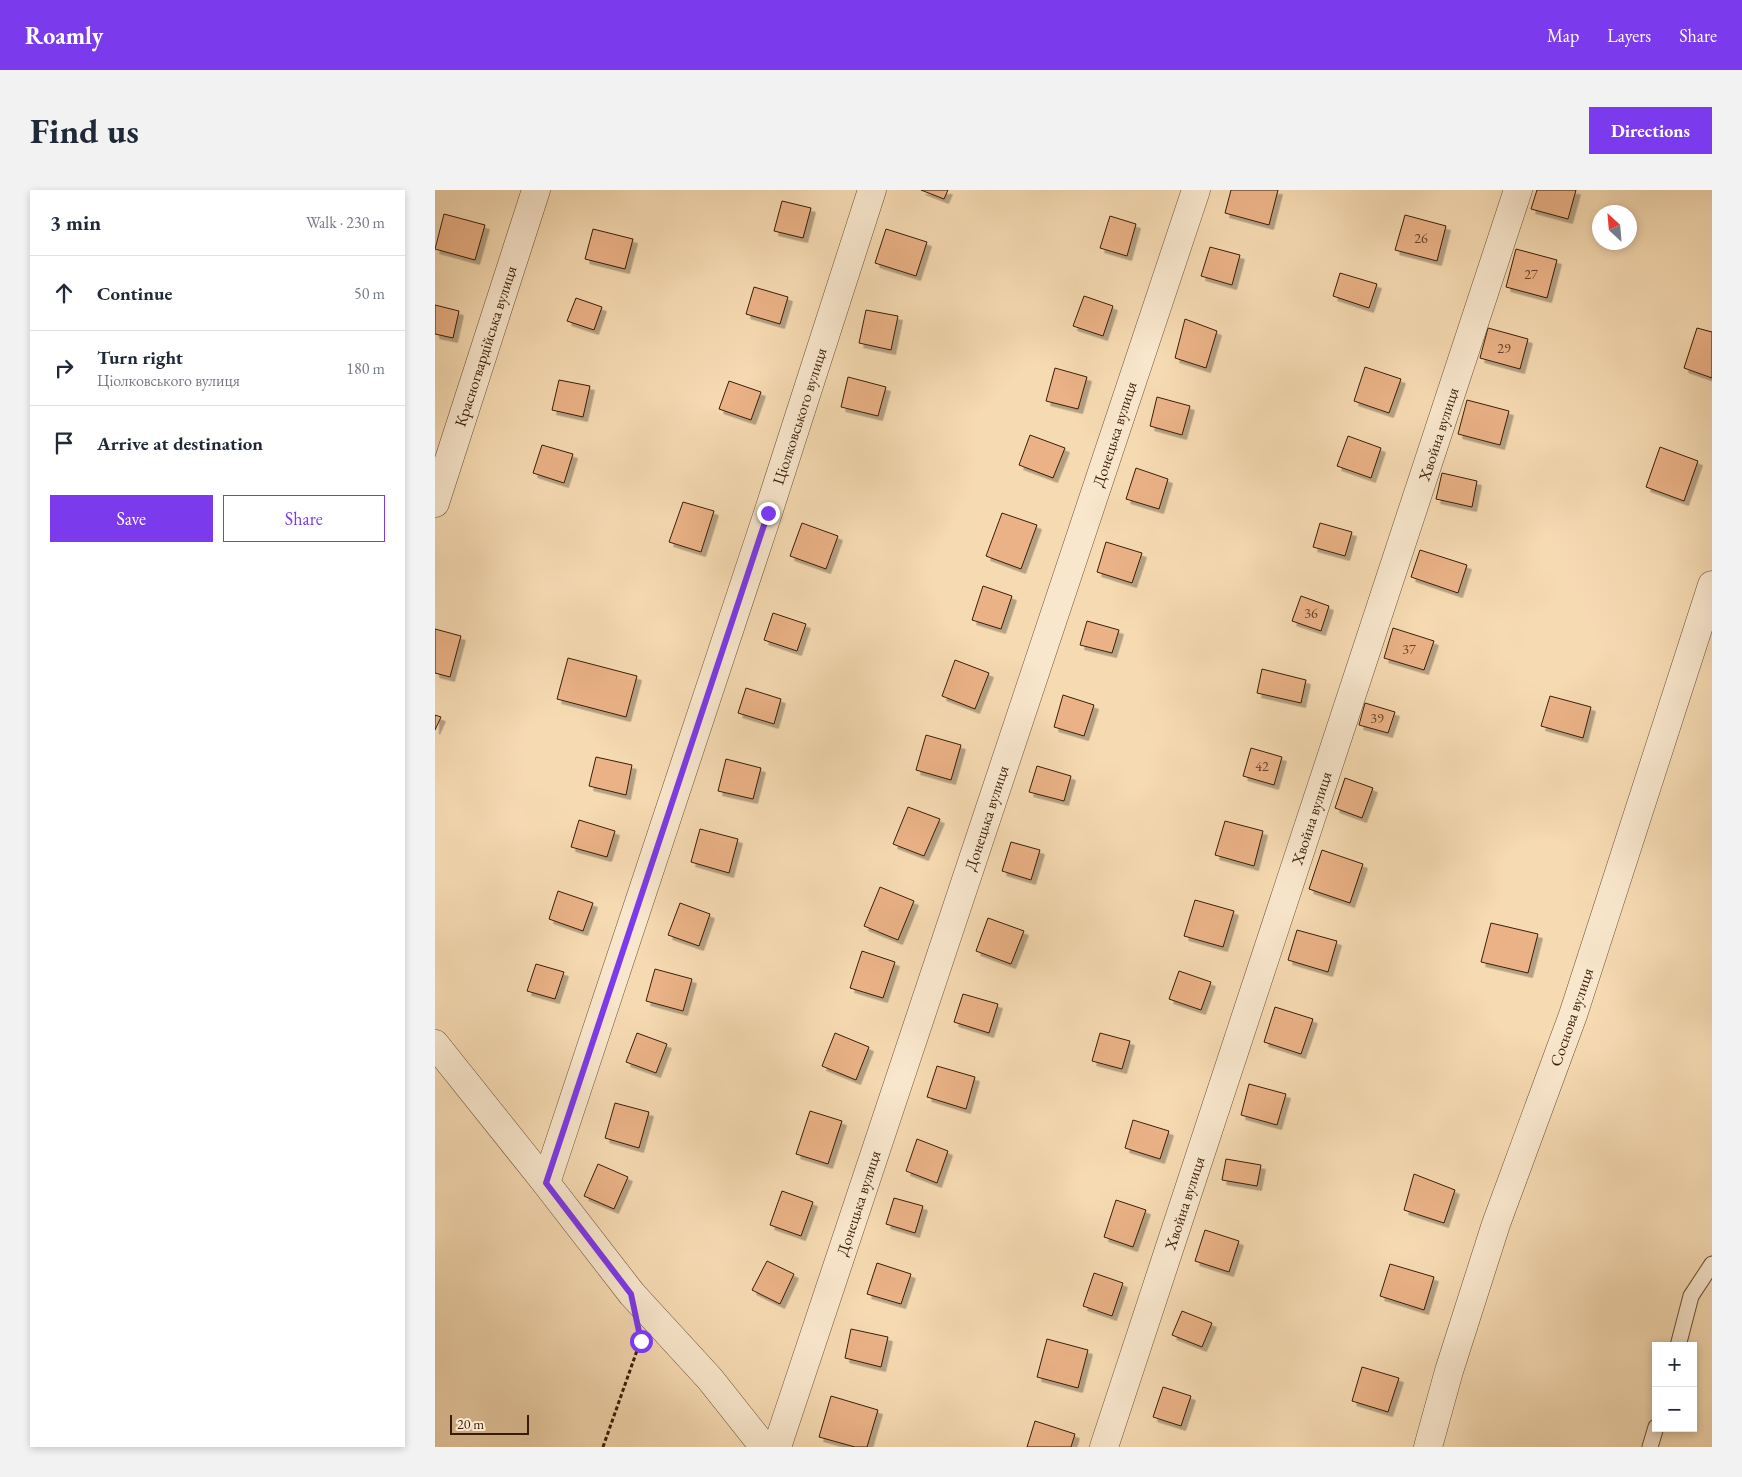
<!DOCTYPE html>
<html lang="en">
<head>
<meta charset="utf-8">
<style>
  body { margin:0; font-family:"EB Garamond",serif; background:#f2f2f3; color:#1f2937 }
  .controls { position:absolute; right:15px; bottom:15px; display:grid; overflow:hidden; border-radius:0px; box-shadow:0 2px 8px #0003 }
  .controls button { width:45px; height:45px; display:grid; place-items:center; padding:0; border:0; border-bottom:1px solid #e0e1e3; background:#fff; color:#1f2937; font:25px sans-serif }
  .compass { position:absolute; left:1157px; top:15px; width:45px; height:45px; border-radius:50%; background:#fff; box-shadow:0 2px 8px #0003; rotate:334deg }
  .scale { position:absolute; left:15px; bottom:12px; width:79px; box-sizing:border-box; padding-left:5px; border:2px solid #391c08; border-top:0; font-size:14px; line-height:18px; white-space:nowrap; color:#391c08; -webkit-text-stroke:4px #f9e7cd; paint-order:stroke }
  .stop { position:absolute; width:15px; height:15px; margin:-11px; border:4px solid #7c3aed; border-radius:50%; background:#fff }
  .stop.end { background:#7c3aed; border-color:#fff; box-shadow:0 1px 5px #0008 }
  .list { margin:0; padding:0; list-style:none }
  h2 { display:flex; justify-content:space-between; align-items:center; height:65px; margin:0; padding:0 20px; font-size:21px }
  h2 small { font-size:16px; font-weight:400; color:#747a83 }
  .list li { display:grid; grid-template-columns:32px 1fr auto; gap:15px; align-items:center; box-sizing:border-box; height:75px; padding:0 20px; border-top:1px solid #e0e1e3 }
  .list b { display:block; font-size:19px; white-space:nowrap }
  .list p { margin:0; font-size:16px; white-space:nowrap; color:#747a83 }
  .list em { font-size:16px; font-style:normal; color:#747a83 }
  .actions { display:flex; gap:10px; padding:15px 20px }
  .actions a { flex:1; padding:11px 0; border:1px solid #7c3aed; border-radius:0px; text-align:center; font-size:18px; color:#7c3aed }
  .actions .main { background:#7c3aed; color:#fff }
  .icon { flex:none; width:28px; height:28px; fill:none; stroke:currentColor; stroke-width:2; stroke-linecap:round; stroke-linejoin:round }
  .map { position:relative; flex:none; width:1277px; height:1257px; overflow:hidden; border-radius:0px }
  header { display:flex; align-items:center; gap:30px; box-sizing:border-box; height:70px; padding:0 25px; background:#7c3aed; color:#fff }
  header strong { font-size:24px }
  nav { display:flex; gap:28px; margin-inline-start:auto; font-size:18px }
  .intro { display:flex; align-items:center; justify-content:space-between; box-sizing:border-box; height:120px; padding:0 30px }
  h1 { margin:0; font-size:35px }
  .button { padding:12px 22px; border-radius:0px; background:#7c3aed; color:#fff; font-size:18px; font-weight:700 }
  main { display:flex; gap:30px; padding:0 30px }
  aside { flex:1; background:#fff; border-radius:0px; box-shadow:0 2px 8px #0003 }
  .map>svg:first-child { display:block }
  .building { fill:#ebb287; stroke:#391c08; filter:url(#shadow) }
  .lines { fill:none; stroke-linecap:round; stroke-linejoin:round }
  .lane-casing { stroke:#684c32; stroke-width:17 }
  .street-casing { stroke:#684c32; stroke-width:29 }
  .path { stroke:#391c08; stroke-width:3; stroke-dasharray:4 2.5; stroke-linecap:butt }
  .lane { stroke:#f9e7cd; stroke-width:15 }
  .street { stroke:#f9e7cd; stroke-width:28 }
  .route { stroke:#7c3aed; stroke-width:6 }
  .labels { text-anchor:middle; stroke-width:4.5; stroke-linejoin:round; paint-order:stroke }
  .number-label { font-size:14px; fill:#664228 }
  .street-label { font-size:16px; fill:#391c08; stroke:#f9e7cd }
</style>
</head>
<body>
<header>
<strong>Roamly</strong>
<nav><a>Map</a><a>Layers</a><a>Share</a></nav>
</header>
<div class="intro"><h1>Find us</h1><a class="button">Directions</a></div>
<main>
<aside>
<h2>3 min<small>Walk · 230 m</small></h2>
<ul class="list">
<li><svg class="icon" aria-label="ahead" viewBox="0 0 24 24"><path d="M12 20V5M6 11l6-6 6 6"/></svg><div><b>Continue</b></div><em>50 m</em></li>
<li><svg class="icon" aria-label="right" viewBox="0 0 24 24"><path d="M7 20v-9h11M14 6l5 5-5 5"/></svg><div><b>Turn right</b><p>Ціолковського вулиця</p></div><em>180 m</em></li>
<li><svg class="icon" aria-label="arrive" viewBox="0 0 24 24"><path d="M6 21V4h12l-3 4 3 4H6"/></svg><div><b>Arrive at destination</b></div></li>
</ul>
<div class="actions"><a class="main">Save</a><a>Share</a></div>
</aside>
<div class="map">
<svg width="1277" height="1257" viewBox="0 0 1277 1257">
  <defs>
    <filter id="shadow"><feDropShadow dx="4.5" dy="4.5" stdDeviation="0" flood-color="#0004"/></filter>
  </defs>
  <rect width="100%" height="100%" fill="#f6dab2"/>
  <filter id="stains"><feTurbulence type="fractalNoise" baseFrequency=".004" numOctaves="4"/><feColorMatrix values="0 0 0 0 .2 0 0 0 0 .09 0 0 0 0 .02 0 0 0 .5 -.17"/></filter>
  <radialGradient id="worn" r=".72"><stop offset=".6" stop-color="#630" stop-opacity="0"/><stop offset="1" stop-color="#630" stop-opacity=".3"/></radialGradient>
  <path class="building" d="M486 0H513L509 9Z
    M796 0H843L834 35 790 23Z
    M1102 0H1141L1133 29 1096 19Z
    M347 11 376 18 368 48 339 41Z
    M9 24 50 35 40 70 0 59Z
    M970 25 1011 36 1002 71 960 60Z
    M675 26 701 34 692 66 665 58Z
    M158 39 198 49 190 79 150 69Z
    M451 39 492 52 481 86 440 73Z
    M775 57 805 65 797 95 766 86Z
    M1081 59 1122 70 1112 108 1071 97Z
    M905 83 942 94 934 118 898 106Z
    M319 97 353 107 345 134 311 124Z
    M649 106 678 116 668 146 638 136Z
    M141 108 167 117 159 140 132 131Z
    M0 115 24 121 18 148 0 144Z
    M431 120 463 126 456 160 424 153Z
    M750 129 782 141 771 178 740 168Z
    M1053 138 1093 149 1085 179 1045 168Z
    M1262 138 1277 142V188L1249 178Z
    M930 177 966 189 954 223 919 211Z
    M620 178 652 187 643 219 611 211Z
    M413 187 451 197 443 226 406 217Z
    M124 190 155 196 148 227 117 220Z
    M294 191 326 202 316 230 284 219Z
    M722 207 755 216 747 245 715 236Z
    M1032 210 1074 221 1065 255 1023 244Z
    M595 245 630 258 618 288 584 275Z
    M913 246 946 258 936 288 902 276Z
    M107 255 138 264 129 293 98 283Z
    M1225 257 1263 271 1249 311 1211 297Z
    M701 278 733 289 724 319 691 309Z
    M1007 283 1042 291 1037 317 1001 309Z
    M248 312 279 321 266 362 234 352Z
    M567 323 602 335 586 379 551 366Z
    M367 333 403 346 391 379 355 366Z
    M885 333 917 342 910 366 878 357Z
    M671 352 707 363 697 393 662 382Z
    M985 360 1032 375 1023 403 976 387Z
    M548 396 577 406 566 439 537 430Z
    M866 406 894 416 886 441 857 431Z
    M338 423 371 434 362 461 329 450Z
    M652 431 684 440 677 463 645 455Z
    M958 438 999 451 989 480 949 468Z
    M0 439 26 446 15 487 0 483Z
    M133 468 202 486 191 527 122 509Z
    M520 470 554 483 540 519 507 506Z
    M827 479 871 490 866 513 822 503Z
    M311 498 346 509 339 534 303 523Z
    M628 505 659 515 649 546 619 537Z
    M1115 506 1156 517 1148 548 1106 536Z
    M930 513 960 522 953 543 924 535Z
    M0 525 6 527 0 540Z
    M491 545 526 555 516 590 481 580Z
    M816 558 847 567 839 595 808 586Z
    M161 567 197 575 191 605 154 596Z
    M291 569 326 578 318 609 283 601Z
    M602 576 636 586 629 611 594 602Z
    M910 588 938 598 927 628 900 618Z
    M473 617 505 629 489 666 458 654Z
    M144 630 180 641 172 667 136 657Z
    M790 631 828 641 819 676 780 665Z
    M265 639 303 649 294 683 256 672Z
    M576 652 605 660 596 690 567 681Z
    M887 660 928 674 915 713 874 699Z
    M445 697 479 711 463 750 429 736Z
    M123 701 158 713 148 741 114 729Z
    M760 710 799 721 788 757 749 746Z
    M245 713 275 724 264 756 233 745Z
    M553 728 589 741 576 774 541 761Z
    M1056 733 1103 744 1093 783 1046 772Z
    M862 740 902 751 893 782 853 770Z
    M427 761 460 772 448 808 415 798Z
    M101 774 129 782 120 809 92 801Z
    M220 779 257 789 248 821 211 811Z
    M744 781 776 792 766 820 734 809Z
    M528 804 563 814 554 843 519 832Z
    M840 817 878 829 866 864 829 852Z
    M202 843 232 854 221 883 191 872Z
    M400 843 434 857 421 890 387 876Z
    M665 843 695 851 687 879 657 871Z
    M502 876 540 887 531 919 492 907Z
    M814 894 851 904 842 935 806 925Z
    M180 913 214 922 204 958 170 948Z
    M375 921 407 931 393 974 361 964Z
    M698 930 734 941 725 969 690 958Z
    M482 949 513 961 502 993 471 981Z
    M791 969 826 975 822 996 787 990Z
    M163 974 193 987 179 1019 149 1006Z
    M979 984 1020 1000 1009 1033 969 1020Z
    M347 1001 378 1012 366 1046 335 1035Z
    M459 1008 488 1016 480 1043 451 1034Z
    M681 1010 711 1020 698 1057 669 1047Z
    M770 1040 804 1051 794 1082 760 1071Z
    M332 1071 359 1084 345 1114 317 1100Z
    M442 1073 476 1084 466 1114 432 1104Z
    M955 1074 999 1087 989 1120 945 1106Z
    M659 1083 688 1093 677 1126 648 1116Z
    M747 1121 777 1133 767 1157 737 1145Z
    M416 1139 453 1147 446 1177 410 1168Z
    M612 1149 653 1160 643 1198 602 1187Z
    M927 1177 964 1188 953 1222 917 1211Z
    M728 1197 756 1206 746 1236 718 1227Z
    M396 1206 443 1220 432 1257H420L384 1247Z
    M600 1231 640 1244 636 1257H592Z"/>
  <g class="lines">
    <g class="lane-casing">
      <path id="lane" d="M1243 1156 1256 1106 1277 1074
        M1215 1257 1221 1237"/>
    </g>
    <g class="street-casing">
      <path id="street" d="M0 313 101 0
        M0 854 111 993 197 1104 275 1189 329 1257
        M111 993 333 323 437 0
        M342 1257 761 0
        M669 1257 1083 0
        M993 1257 1014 1181 1061 1034 1138 825 1277 395"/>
    </g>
    <path class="path" d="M168 1257 205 1152"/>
    <use href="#lane" class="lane"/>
    <use href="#street" class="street"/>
  </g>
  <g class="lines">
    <path class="route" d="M206 1151 196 1104 111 993 333 323"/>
  </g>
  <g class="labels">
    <g class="number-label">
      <text x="986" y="53">26</text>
      <text x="1096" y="89">27</text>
      <text x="1069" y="163">29</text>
      <text x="876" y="428">36</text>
      <text x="974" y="464">37</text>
      <text x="942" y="533">39</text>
      <text x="827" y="581">42</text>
    </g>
    <g class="street-label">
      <text transform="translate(50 156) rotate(-72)" y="6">Красногвардійська вулиця</text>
      <text transform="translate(364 226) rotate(-72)" y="6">Ціолковського вулиця</text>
      <text transform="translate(679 244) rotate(-72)" y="6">Донецька вулиця</text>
      <text transform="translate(1003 244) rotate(-72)" y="6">Хвойна вулиця</text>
      <text transform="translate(551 628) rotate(-72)" y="6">Донецька вулиця</text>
      <text transform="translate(876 628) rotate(-72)" y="6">Хвойна вулиця</text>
      <text transform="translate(1136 827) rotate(-71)" y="6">Соснова вулиця</text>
      <text transform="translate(423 1013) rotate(-72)" y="6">Донецька вулиця</text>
      <text transform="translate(749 1013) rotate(-72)" y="6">Хвойна вулиця</text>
    </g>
  </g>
  <rect width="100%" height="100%" filter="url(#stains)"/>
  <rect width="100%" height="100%" fill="url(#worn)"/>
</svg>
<div class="controls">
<button>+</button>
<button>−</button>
</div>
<svg class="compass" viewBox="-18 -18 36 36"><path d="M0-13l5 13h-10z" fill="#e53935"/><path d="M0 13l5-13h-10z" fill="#747a83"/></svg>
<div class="scale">20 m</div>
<div class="stop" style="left:206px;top:1151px"></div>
<div class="stop end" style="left:333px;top:323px"></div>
</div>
</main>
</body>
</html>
